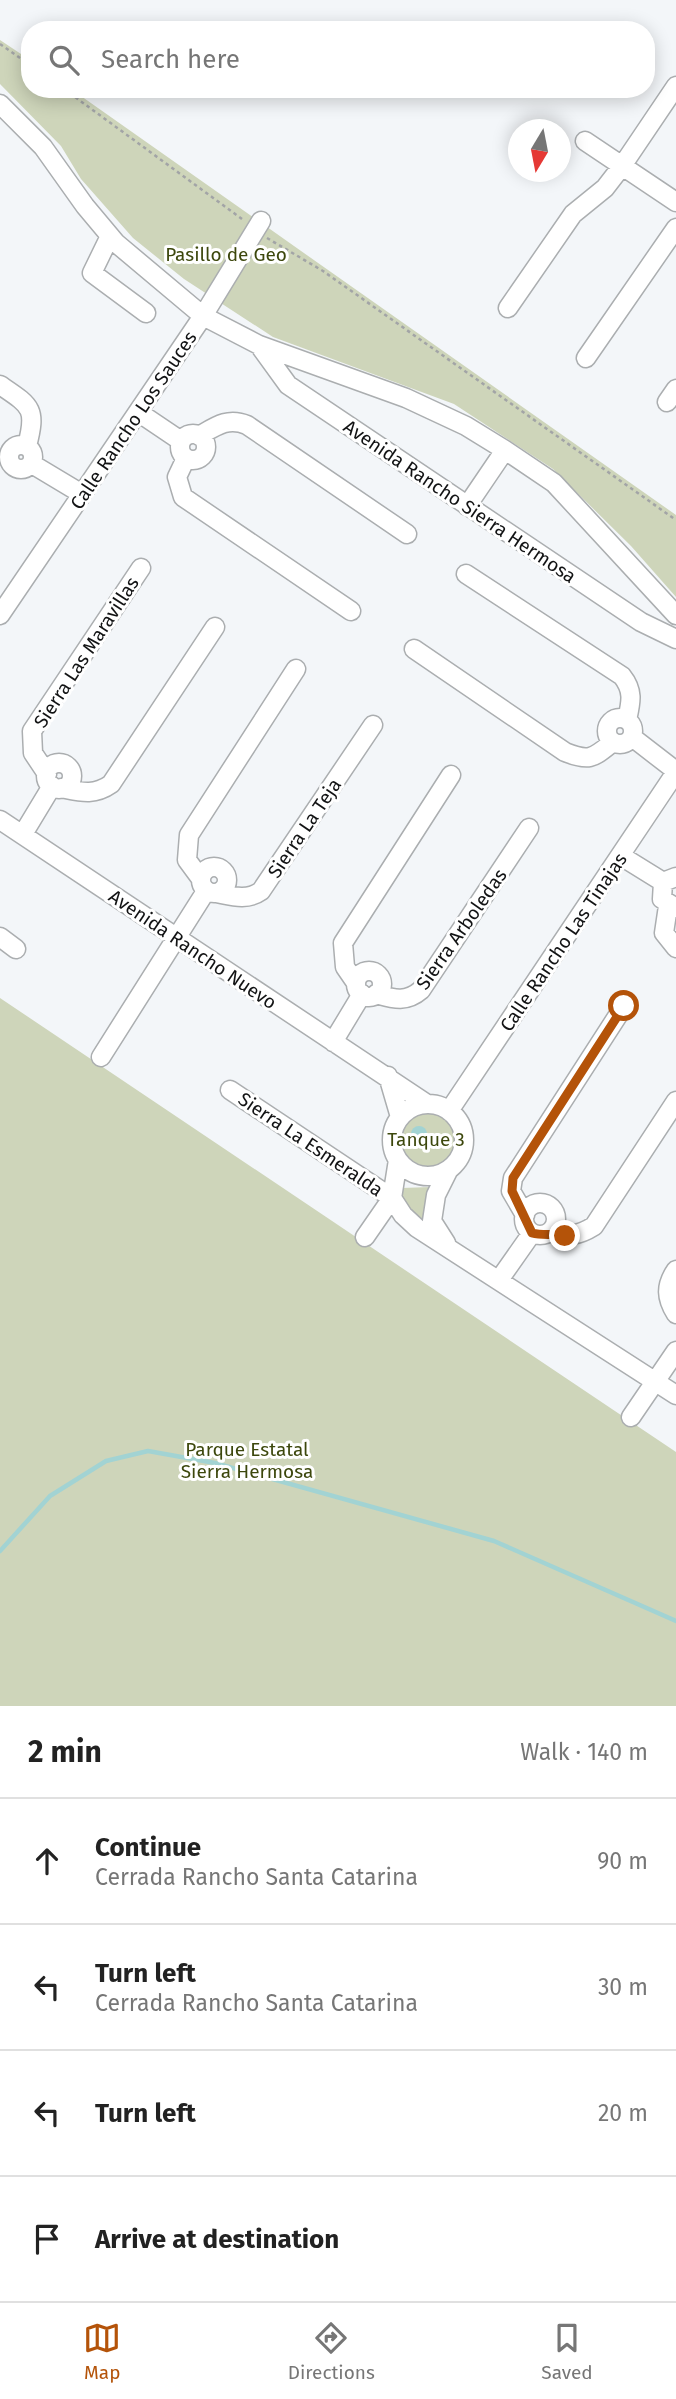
<!DOCTYPE html>
<html lang="en">
<head>
<meta charset="utf-8">
<style>
  body { margin:0; font-family:"Fira Sans",sans-serif; background:#f6f6f6; color:#222 }
  .compass { position:absolute; left:508px; top:119px; width:63px; height:63px; border-radius:50%; background:#fff; box-shadow:0 4px 18px #0003; rotate:190deg }
  .stop { position:absolute; width:21px; height:21px; margin:-16px; border:5px solid #b45309; border-radius:50%; background:#fff }
  .stop.end { background:#b45309; border-color:#fff; box-shadow:0 2px 7px #0008 }
  .list { margin:0; padding:0; list-style:none }
  h2 { display:flex; justify-content:space-between; align-items:center; height:91px; margin:0; padding:0 28px; font-size:30px }
  h2 small { font-size:23px; font-weight:400; color:#767676 }
  .list li { display:grid; grid-template-columns:46px 1fr auto; gap:21px; align-items:center; box-sizing:border-box; height:126px; padding:0 28px; border-top:2px solid #e0e0e0 }
  .list b { display:block; font-size:26px; white-space:nowrap }
  .list p { margin:0; font-size:23px; white-space:nowrap; color:#767676 }
  .list em { font-size:23px; font-style:normal; color:#767676 }
  .icon { flex:none; width:38px; height:38px; fill:none; stroke:currentColor; stroke-width:2; stroke-linecap:round; stroke-linejoin:round }
  .map { position:relative; flex:none; width:676px; height:1706px; overflow:hidden }
  .search { position:absolute; background:#fff; box-shadow:0 4px 18px #0003; left:21px; right:21px; top:21px; height:77px; display:flex; align-items:center; gap:18px; box-sizing:border-box; padding:0 24px; border-radius:28px; color:#767676; font-size:26px }
  .sheet { height:595px; background:#fff }
  nav { display:flex; justify-content:space-around; align-items:center; box-sizing:border-box; height:98px; border-top:2px solid #e0e0e0; background:#fff; font-size:19px; color:#767676 }
  nav a { display:grid; justify-items:center; gap:4px }
  nav .on { color:#b45309 }
  .map>svg:first-child { display:block }
  .green { fill:#ced5ba }
  .water { fill:#a2d3d3 }
  .lines { fill:none; stroke-linecap:round; stroke-linejoin:round }
  .stream { stroke:#a2d3d3; stroke-width:4.5 }
  .minor-casing { stroke:#abaeb0; stroke-width:21 }
  .path { stroke:#a2a4a6; stroke-width:2.5; stroke-dasharray:3.5 3.5; stroke-linecap:butt }
  .minor { stroke:#fff; stroke-width:18 }
  .route { stroke:#b45309; stroke-width:9 }
  .labels { text-anchor:middle; stroke-width:6; stroke-linejoin:round; paint-order:stroke }
  .park-label { font-size:19px; fill:#3c470c; stroke:#fff }
  .street-label { font-size:19px; fill:#121314; stroke:#fff }
</style>
</head>
<body>
<div class="map">
<svg width="676" height="1706" viewBox="0 0 676 1706">
  <rect width="100%" height="100%" fill="#f3f6f9"/>
  <path class="green" d="M0 40 30 60V89H71L676 515V597L631 546 553 469 454 404 273 337 184 279 133 238 81 179 61 146 0 84Z
    M0 998 676 1452V1706H0Z
    M395 1139a31 31 0 1 1 62 0a31 31 0 1 1-62 0Z
    M430 1187C423 1207 426 1218 436 1235L406 1213 398 1194 402 1188Z"/>
  <path class="water" d="M411 1134a8 8 0 1 1 16 0a8 8 0 1 1-16 0Z"/>
  <g class="lines">
    <path class="stream" d="M0 1551 50 1496 106 1461 148 1451 215 1463 494 1541 676 1621"/>
    <g class="minor-casing">
      <path id="minor" d="M0 104 43 147 85 206 116 243 203 316 259 345 406 398 466 426 505 450 554 483 676 615
        M585 141 676 202
        M110 236 92 273 146 313
        M508 308 573 214 605 188 622 166 676 86
        M259 345 288 385 641 622 676 639
        M586 358 676 228
        M0 385C31 406 37 408 27 446
        M667 402 676 389
        M138 412 181 441
        M180 447a13 13 0 1 1 26 0a13 13 0 1 1-26 0Z
        M199 436C216 426 228 417 247 425L407 534
        M9 457a12 12 0 1 1 24 0a12 12 0 1 1-24 0Z
        M186 458 177 477 183 497 351 611
        M32 464 82 494
        M467 506 505 450
        M466 574 622 676C634 691 631 702 627 720
        M0 615 203 316 261 221
        M414 649 565 752C590 762 593 758 613 742
        M607 731a13 13 0 1 1 26 0a13 13 0 1 1-26 0Z
        M632 737 676 771
        M46 776a13 13 0 1 1 26 0a13 13 0 1 1-26 0Z
        M47 774 33 753 32 731 141 568
        M61 788C81 792 94 796 111 784L215 627
        M0 820 427 1104
        M23 834 52 786
        M621 856 663 882
        M201 880a13 13 0 1 1 26 0a13 13 0 1 1-26 0Z
        M676 877 663 882 662 899 676 908
        M201 879 187 860 189 835 296 669
        M216 893C232 896 247 901 261 891L373 725
        M668 906 664 933 676 948
        M0 937 16 949
        M356 984a13 13 0 1 1 26 0a13 13 0 1 1-26 0Z
        M356 983 345 967 343 943 451 775
        M376 994C394 999 406 1003 421 990L529 828
        M333 1042 362 994
        M101 1057 206 891
        M388 1076 400 1117
        M230 1090 392 1198 365 1237
        M392 1140a36 36 0 1 1 72 0a36 36 0 1 1-72 0Z
        M449 1111 676 772
        M398 1160 392 1198 403 1215 417 1228 676 1395
        M524 1219a16 16 0 1 1 32 0a16 16 0 1 1-32 0Z
        M525 1215 511 1191 513 1178 624 1006
        M550 1232C568 1237 578 1236 594 1226L676 1101
        M446 1243 432 1221 436 1195 448 1171
        M676 1270C665 1286 666 1298 676 1314
        M499 1280 532 1233
        M631 1417 676 1351"/>
    </g>
    <path class="path" d="M0 44 30 65
      M64 89 242 219
      M267 238 323 271 676 520"/>
    <use href="#minor" class="minor"/>
  </g>
  <g class="lines">
    <path class="route" d="M565 1236C553 1233 543 1236 532 1233L512 1191 513 1178 624 1006"/>
  </g>
  <g class="labels">
    <g class="park-label">
      <text x="226" y="261">Pasillo de Geo</text>
      <text x="426" y="1146">Tanque 3</text>
      <text x="247" y="1456">Parque Estatal<tspan x="247" dy="22">Sierra Hermosa</tspan></text>
    </g>
    <g class="street-label">
      <text transform="translate(133 420) rotate(-56)" y="7">Calle Rancho Los Sauces</text>
      <text transform="translate(460 501) rotate(34)" y="7">Avenida Rancho Sierra Hermosa</text>
      <text transform="translate(86 652) rotate(-57)" y="7">Sierra Las Maravillas</text>
      <text transform="translate(304 828) rotate(-56)" y="7">Sierra La Teja</text>
      <text transform="translate(461 929) rotate(-55)" y="7">Sierra Arboledas</text>
      <text transform="translate(563 942) rotate(-56)" y="7">Calle Rancho Las Tinajas</text>
      <text transform="translate(193 949) rotate(34)" y="7">Avenida Rancho Nuevo</text>
      <text transform="translate(311 1144) rotate(34)" y="7">Sierra La Esmeralda</text>
    </g>
  </g>
</svg>
<svg class="compass" viewBox="-18 -18 36 36"><path d="M0-13l5 13h-10z" fill="#e53935"/><path d="M0 13l5-13h-10z" fill="#767676"/></svg>
<div class="stop" style="left:624px;top:1006px"></div>
<div class="stop end" style="left:565px;top:1236px"></div>
<div class="search"><svg class="icon" aria-label="search" viewBox="0 0 24 24"><circle cx="10" cy="10" r="6"/><path d="M15 15l6 6"/></svg>Search here</div>
</div>
<section class="sheet">
<h2>2 min<small>Walk · 140 m</small></h2>
<ul class="list">
<li><svg class="icon" aria-label="ahead" viewBox="0 0 24 24"><path d="M12 20V5M6 11l6-6 6 6"/></svg><div><b>Continue</b><p>Cerrada Rancho Santa Catarina</p></div><em>90 m</em></li>
<li><svg class="icon" aria-label="left" viewBox="0 0 24 24"><path d="M17 20v-9H6M10 6l-5 5 5 5"/></svg><div><b>Turn left</b><p>Cerrada Rancho Santa Catarina</p></div><em>30 m</em></li>
<li><svg class="icon" aria-label="left" viewBox="0 0 24 24"><path d="M17 20v-9H6M10 6l-5 5 5 5"/></svg><div><b>Turn left</b></div><em>20 m</em></li>
<li><svg class="icon" aria-label="arrive" viewBox="0 0 24 24"><path d="M6 21V4h12l-3 4 3 4H6"/></svg><div><b>Arrive at destination</b></div></li>
</ul>
</section>
<nav>
<a class="on"><svg class="icon" aria-label="map" viewBox="0 0 24 24"><path d="M3 6l6-2 6 2 6-2v14l-6 2-6-2-6 2zM9 4v14M15 6v14"/></svg>Map</a>
<a><svg class="icon" aria-label="directions" viewBox="0 0 24 24"><path d="M12 3l9 9-9 9-9-9zM9 14v-3h6M13 9l2 2-2 2"/></svg>Directions</a>
<a><svg class="icon" aria-label="saved" viewBox="0 0 24 24"><path d="M7 4h10v16l-5-4-5 4z"/></svg>Saved</a>
</nav>
</body>
</html>
